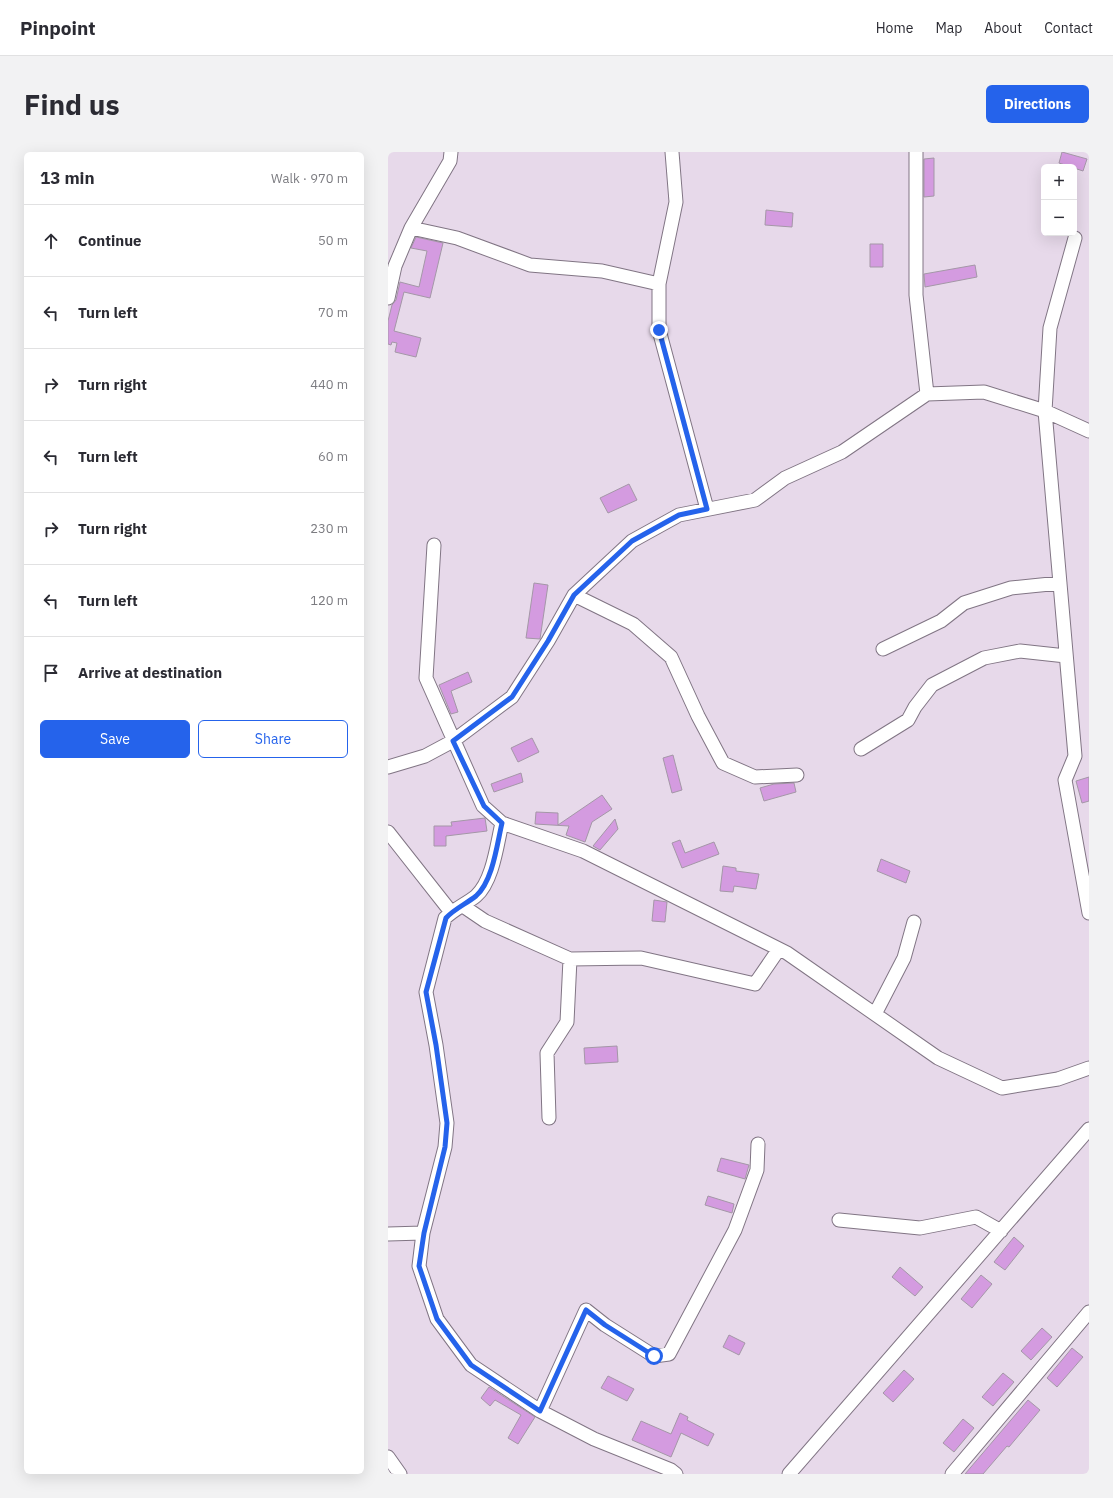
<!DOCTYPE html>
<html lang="en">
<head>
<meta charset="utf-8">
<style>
  body { margin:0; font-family:"IBM Plex Sans",sans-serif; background:#f2f2f3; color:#2b2b33 }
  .controls { position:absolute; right:12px; top:12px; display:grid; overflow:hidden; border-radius:6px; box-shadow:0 4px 16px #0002 }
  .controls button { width:36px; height:36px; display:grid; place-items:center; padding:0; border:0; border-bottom:1px solid #e1e1e2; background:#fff; color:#2b2b33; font:20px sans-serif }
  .stop { position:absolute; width:12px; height:12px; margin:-9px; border:3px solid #2563eb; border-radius:50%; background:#fff }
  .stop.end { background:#2563eb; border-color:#fff; box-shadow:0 1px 4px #0008 }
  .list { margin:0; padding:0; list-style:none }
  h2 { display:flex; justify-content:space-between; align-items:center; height:52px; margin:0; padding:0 16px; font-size:17px }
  h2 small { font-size:13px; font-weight:400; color:#7c7c81 }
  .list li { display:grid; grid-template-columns:26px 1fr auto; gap:12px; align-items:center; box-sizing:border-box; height:72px; padding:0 16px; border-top:1px solid #e1e1e2 }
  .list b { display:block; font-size:15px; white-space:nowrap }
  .list em { font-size:13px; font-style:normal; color:#7c7c81 }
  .actions { display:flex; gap:8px; padding:12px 16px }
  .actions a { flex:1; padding:9px 0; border:1px solid #2563eb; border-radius:6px; text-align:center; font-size:14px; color:#2563eb }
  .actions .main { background:#2563eb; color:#fff }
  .icon { flex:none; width:22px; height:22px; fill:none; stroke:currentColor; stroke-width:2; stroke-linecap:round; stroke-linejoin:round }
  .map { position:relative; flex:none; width:701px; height:1322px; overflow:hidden; border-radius:6px }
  header { display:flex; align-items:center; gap:24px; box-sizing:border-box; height:56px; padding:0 20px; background:#fff; border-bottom:1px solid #e1e1e2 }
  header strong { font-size:19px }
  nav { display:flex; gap:22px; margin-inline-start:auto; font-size:14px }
  .intro { display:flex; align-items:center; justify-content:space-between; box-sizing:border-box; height:96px; padding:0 24px }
  h1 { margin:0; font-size:28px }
  .button { padding:10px 18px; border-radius:6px; background:#2563eb; color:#fff; font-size:14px; font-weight:700 }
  main { display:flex; gap:24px; padding:0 24px }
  aside { flex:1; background:#fff; border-radius:6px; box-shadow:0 4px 16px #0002 }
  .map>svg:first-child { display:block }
  .building { fill:#d49be0; stroke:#a497a7 }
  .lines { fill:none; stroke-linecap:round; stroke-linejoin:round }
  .minor-casing { stroke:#817584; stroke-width:15 }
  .minor { stroke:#fff; stroke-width:13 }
  .route { stroke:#2563eb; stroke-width:5 }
</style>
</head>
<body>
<header>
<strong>Pinpoint</strong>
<nav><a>Home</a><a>Map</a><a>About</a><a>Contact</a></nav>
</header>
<div class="intro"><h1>Find us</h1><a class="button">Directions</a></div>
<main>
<aside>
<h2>13 min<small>Walk · 970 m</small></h2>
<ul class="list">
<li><svg class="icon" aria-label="ahead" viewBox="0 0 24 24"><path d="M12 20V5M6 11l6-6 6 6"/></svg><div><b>Continue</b></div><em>50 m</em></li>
<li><svg class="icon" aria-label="left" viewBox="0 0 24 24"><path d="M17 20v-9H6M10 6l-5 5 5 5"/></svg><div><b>Turn left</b></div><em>70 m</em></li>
<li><svg class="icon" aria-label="right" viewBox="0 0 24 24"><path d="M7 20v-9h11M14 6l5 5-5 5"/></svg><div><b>Turn right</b></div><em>440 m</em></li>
<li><svg class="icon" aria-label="left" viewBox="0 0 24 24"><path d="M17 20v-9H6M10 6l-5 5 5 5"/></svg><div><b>Turn left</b></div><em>60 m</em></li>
<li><svg class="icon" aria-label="right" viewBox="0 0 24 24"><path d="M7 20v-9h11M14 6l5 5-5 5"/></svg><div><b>Turn right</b></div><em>230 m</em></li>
<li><svg class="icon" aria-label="left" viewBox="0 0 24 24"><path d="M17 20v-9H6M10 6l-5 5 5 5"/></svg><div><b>Turn left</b></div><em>120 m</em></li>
<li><svg class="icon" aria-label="arrive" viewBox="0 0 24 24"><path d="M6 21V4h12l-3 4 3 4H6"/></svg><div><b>Arrive at destination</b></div></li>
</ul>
<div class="actions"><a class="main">Save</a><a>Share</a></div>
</aside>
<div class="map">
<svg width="701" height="1322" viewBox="0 0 701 1322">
  <rect width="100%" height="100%" fill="#e7d9ea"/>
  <path class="building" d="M674 0 699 7 695 19 671 11Z
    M546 6V44L536 45V7Z
    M378 58 405 61 404 75 377 73Z
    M28 85 55 91 42 146 16 140 6 179 33 186 28 205 7 200 9 191 4 190 3 193 0 192V169L4 153 8 148 12 130 31 135 39 99 23 96Z
    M482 92H495V115H482Z
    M587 113 589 125 537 135 536 122Z
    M241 332 249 348 220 361 212 346Z
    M146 431 160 433 152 487 138 486Z
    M80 520 84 530 63 539 70 560 63 562 51 533Z
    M144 586 151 600 130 610 123 596Z
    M285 603 294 638 284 641 275 606Z
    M133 621 135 630 106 640 103 632Z
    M701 625V649L694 651 688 629Z
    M406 631 408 640 376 649 372 636 386 632Z
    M214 643 224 657 204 670 197 690 178 683 181 674 147 672 148 660 170 661V673Z
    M97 666 99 679 58 684V694H46V674H64L63 670Z
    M227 667 230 677 212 698 205 694Z
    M292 688 297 701 326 690 331 702 294 716 284 691Z
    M493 707 522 719 518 731 489 719Z
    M335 714 348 716V719L371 722 368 737 346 734 345 740 332 739Z
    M266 748 279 750 277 770 264 769Z
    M229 894 230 910 197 912 196 896Z
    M333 1006 361 1013 357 1027 329 1019Z
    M320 1044 346 1052 344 1061 317 1053Z
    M626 1085 636 1094 617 1118 606 1110Z
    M512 1115 535 1135 527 1144 504 1125Z
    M593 1123 604 1132 584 1156 573 1147Z
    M654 1176 664 1185 643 1208 633 1199Z
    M341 1183 357 1191 351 1203 335 1195Z
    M684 1196 695 1205 669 1235 659 1226Z
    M516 1218 526 1227 505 1250 495 1241Z
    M615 1221 626 1230 605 1254 594 1245Z
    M220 1224 246 1237 239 1249 213 1236Z
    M101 1235 147 1265 130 1292 120 1286 133 1263 107 1248 102 1254 93 1246Z
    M640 1248 652 1258 621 1295 619 1294 595 1322H577Z
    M292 1261 300 1265 299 1268 326 1282 320 1294 293 1281 283 1305 244 1288 253 1269 283 1282Z
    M575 1267 586 1276 566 1300 555 1291Z"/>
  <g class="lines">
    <g class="minor-casing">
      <path id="minor" d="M63 0 62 9 23 76 69 86 142 113 214 119 271 132
        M284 0 288 50 271 132V178L319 357
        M528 0V143L539 242
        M687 86 662 176 657 259 687 604 677 628 701 761
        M0 146 7 114 23 76
        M46 393 38 526 95 654 114 671 195 699 399 801 550 906 614 936 670 927 701 916
        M186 443 245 472 283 505 310 564 335 611 367 625 409 623
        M495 497 553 469 576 451 623 436 672 431
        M473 597 520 568 527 555 544 533 596 506 632 499 678 504
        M0 615 37 604 65 589 124 545 160 489 186 443 244 389 291 363 367 348 397 326 454 300 539 242 596 240 657 259 701 279
        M114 671C109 692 105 729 88 744 78 752 66 757 57 766L38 840 48 893 59 971 57 995 35 1081 31 1114 49 1167 83 1213 152 1259 206 1287 283 1318 288 1322
        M0 680 63 760
        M75 754 97 769 182 807 253 806 367 832 391 797
        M487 862 516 806 526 770
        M161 966 159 901 179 870 182 807
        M451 1068 532 1076 588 1065 613 1079
        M0 1082 35 1081
        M152 1259 198 1158 217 1173 266 1204 281 1202 347 1078 369 1018 370 992
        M0 1305 12 1322
        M401 1322 701 977
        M564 1322 701 1160"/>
    </g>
    <use href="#minor" class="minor"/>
  </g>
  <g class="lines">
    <path class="route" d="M266 1204 217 1173 198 1158 152 1259 83 1213 49 1167 31 1114 36 1081 57 995 59 971 48 893 38 840 58 766C66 757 78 752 88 744 105 729 109 692 114 671L96 654 65 589 124 545 160 489 186 443 244 389 291 363 319 357 271 178"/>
  </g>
</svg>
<div class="controls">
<button>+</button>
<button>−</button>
</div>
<div class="stop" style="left:266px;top:1204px"></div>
<div class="stop end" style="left:271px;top:178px"></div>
</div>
</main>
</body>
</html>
